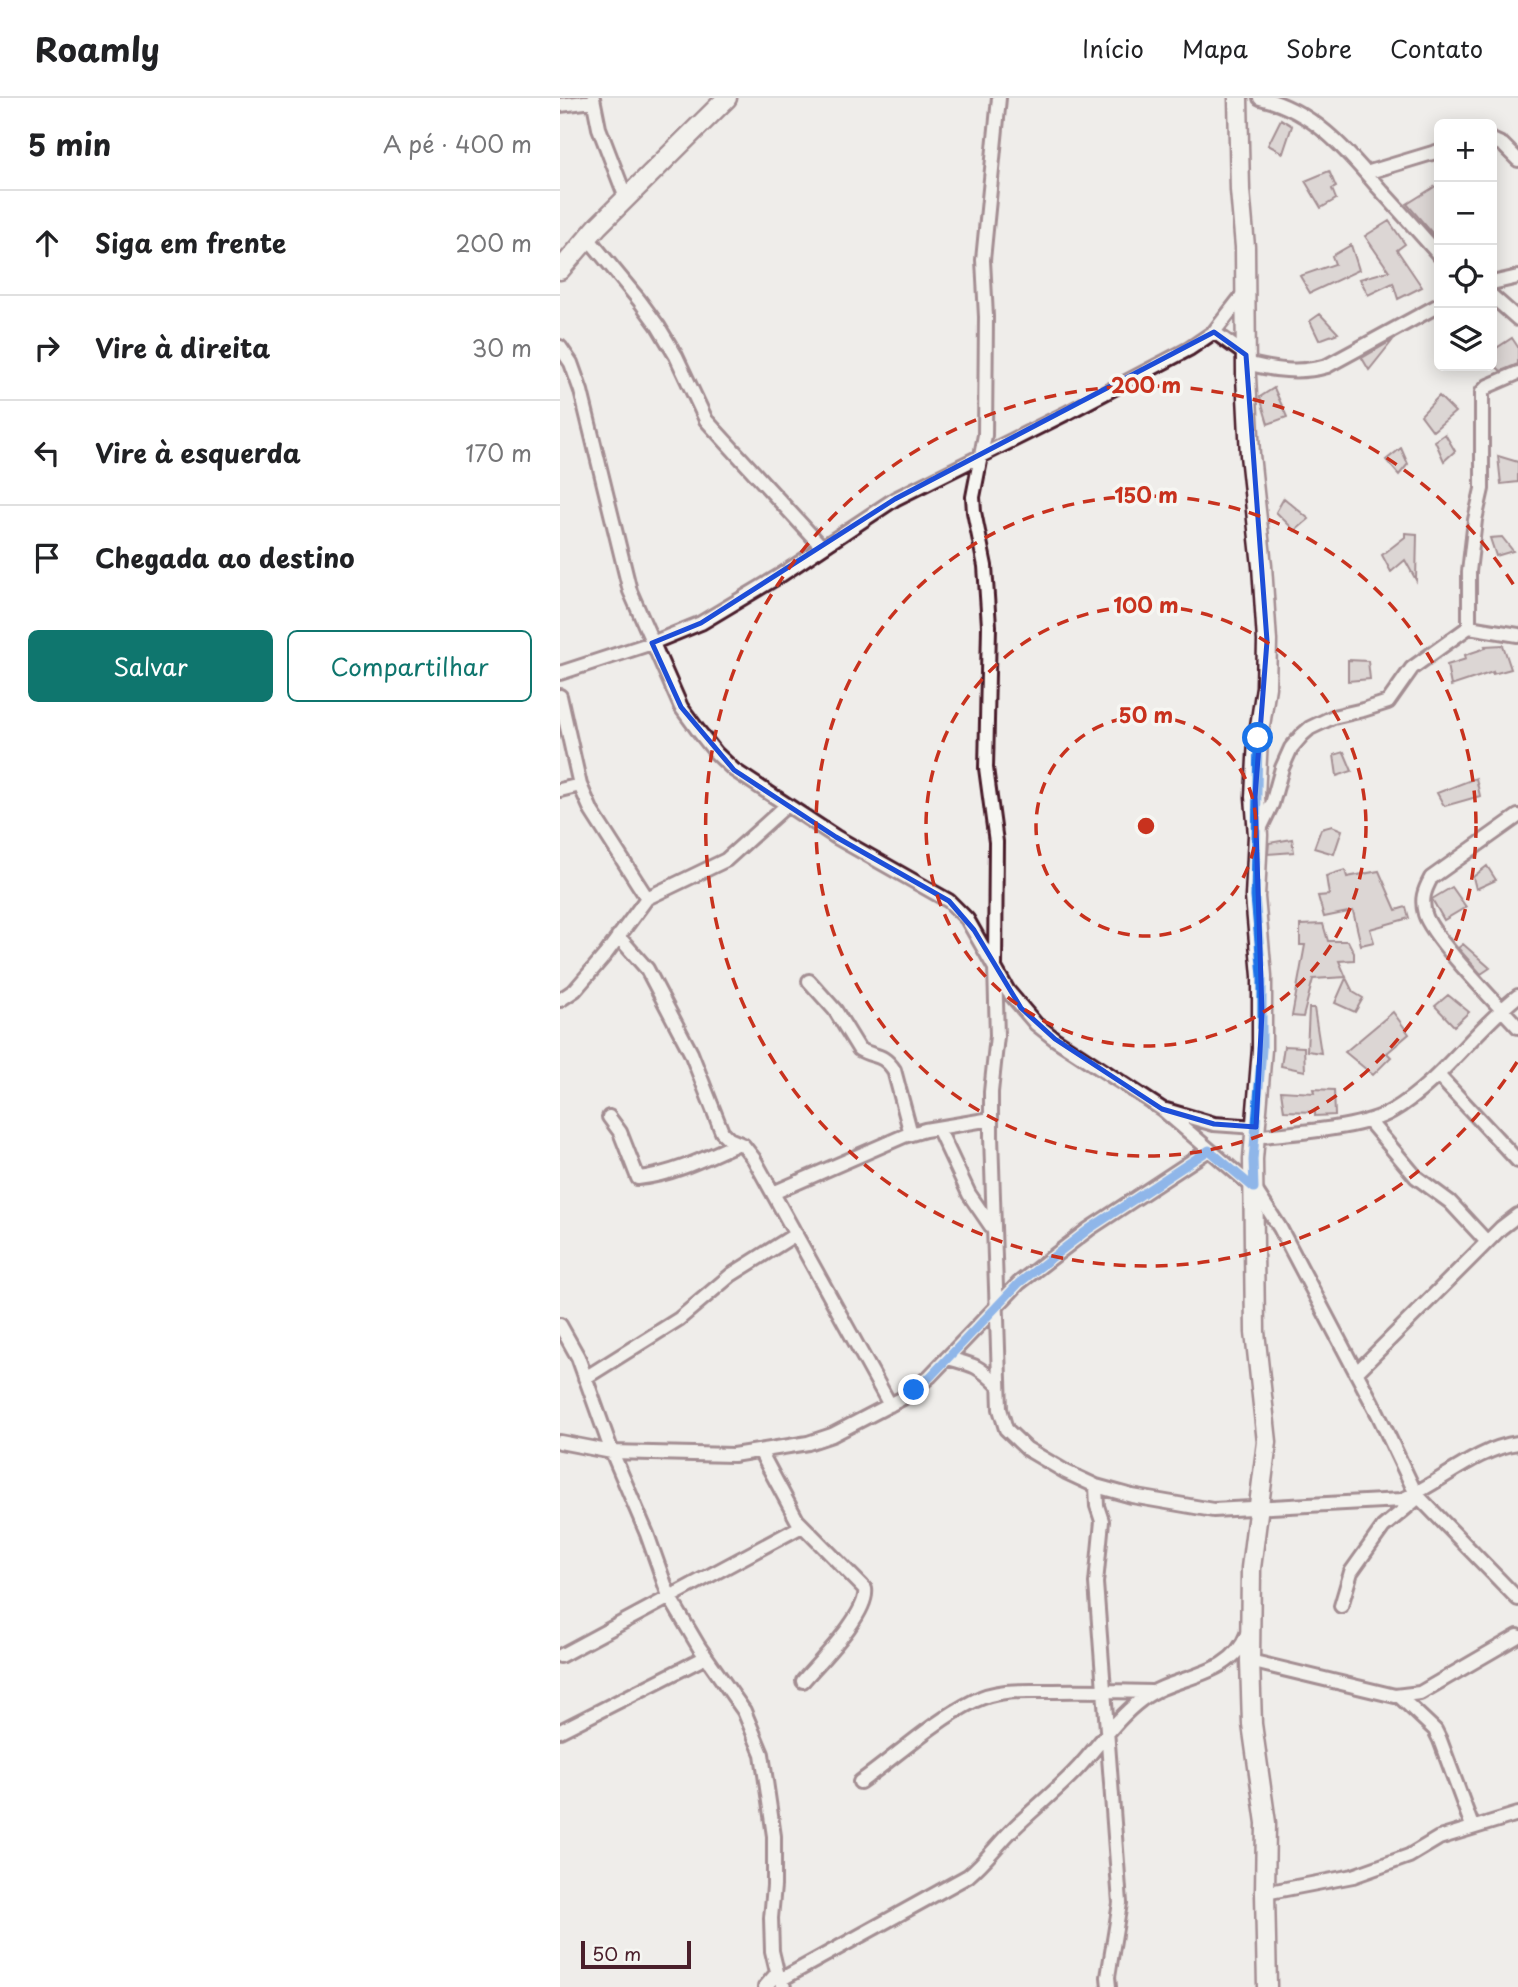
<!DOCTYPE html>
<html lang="pt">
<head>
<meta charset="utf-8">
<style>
  body { margin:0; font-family:"Playpen Sans",sans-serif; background:#f6f6f6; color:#202124 }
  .controls { position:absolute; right:21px; top:21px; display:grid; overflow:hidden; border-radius:10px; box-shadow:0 4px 18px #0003 }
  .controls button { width:63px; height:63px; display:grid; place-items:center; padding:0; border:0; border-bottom:2px solid #e0e0e0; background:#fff; color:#202124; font:35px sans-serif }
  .scale { position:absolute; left:21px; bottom:18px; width:110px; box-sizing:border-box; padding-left:7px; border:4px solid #4a1f2b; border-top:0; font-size:19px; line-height:24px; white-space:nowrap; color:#4a1f2b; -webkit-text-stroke:5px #f6f6f2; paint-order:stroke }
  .stop { position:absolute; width:21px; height:21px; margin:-16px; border:5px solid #1a73e8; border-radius:50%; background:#fff }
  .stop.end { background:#1a73e8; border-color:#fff; box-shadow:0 2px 7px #0008 }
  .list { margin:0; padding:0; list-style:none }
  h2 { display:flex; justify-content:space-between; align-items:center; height:91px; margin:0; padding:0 28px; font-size:30px }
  h2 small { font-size:23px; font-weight:400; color:#757577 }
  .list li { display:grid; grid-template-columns:46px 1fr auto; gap:21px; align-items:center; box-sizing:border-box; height:105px; padding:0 28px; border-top:2px solid #e0e0e0 }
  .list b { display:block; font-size:26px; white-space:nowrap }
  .list em { font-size:23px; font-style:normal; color:#757577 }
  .actions { display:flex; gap:14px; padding:21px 28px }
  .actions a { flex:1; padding:16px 0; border:2px solid #0f766e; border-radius:10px; text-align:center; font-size:24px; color:#0f766e }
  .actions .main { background:#0f766e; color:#fff }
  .icon { flex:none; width:38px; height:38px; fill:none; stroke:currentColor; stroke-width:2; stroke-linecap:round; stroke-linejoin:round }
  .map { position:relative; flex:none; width:958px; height:1889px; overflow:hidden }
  header { display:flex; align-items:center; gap:42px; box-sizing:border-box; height:98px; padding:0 35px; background:#fff; border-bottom:2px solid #e0e0e0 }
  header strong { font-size:33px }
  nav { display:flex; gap:38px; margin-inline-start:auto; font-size:24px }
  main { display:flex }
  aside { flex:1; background:#fff }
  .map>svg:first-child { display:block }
  .building { fill:#c6babb; stroke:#4a1f2b; stroke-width:2 }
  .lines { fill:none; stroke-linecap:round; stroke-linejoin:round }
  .street-casing { stroke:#4a1f2b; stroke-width:18 }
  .secondary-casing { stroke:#4a1f2b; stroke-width:23 }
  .street { stroke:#f6f6f2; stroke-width:12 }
  .secondary { stroke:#f6f6f2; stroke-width:18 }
  .route { stroke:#1a73e8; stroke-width:9 }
  .marked { fill:none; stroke:#1d4ed8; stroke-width:5; stroke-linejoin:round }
  .ring { fill:none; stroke:#c8321e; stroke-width:3.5; stroke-dasharray:12 9 }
  .centre { fill:#c8321e; stroke:#f6f6f2; stroke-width:3.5 }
  .ring-label { font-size:21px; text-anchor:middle; font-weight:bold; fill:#c8321e; stroke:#f6f6f2; stroke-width:7; stroke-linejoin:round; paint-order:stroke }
</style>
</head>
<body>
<header>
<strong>Roamly</strong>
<nav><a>Início</a><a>Mapa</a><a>Sobre</a><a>Contato</a></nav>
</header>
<main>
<aside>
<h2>5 min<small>A pé · 400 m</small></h2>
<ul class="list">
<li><svg class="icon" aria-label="ahead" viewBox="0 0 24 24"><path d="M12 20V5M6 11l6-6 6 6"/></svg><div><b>Siga em frente</b></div><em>200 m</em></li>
<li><svg class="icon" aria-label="right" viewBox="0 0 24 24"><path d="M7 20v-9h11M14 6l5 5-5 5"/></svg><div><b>Vire à direita</b></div><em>30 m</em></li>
<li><svg class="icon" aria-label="left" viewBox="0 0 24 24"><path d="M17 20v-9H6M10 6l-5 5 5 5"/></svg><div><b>Vire à esquerda</b></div><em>170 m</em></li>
<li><svg class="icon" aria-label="arrive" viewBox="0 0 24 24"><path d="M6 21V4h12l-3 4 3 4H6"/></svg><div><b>Chegada ao destino</b></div></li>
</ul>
<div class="actions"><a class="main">Salvar</a><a>Compartilhar</a></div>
</aside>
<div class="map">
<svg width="958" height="1889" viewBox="0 0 958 1889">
  <rect width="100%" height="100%" fill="#efedea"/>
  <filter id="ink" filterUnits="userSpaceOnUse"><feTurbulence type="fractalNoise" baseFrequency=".0143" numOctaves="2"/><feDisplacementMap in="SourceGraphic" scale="14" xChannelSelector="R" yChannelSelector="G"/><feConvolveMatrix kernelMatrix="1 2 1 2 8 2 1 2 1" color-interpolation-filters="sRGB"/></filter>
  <g filter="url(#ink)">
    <path class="building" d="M721 21 732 28 723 55 708 47Z
      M769 73 776 89 772 91 776 101 761 110 745 83Z
      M879 86V143L847 106Z
      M829 123 845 146 837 152 862 189 838 201 833 185 808 197 800 181 829 173 805 138Z
      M791 147 799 172 750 195 740 178 775 166 772 158Z
      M760 216 778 235 759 242 750 223Z
      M952 240 958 249V266L941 273 932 265V253Z
      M833 242 809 272 802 260Z
      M714 290 727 319 708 326 700 299Z
      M879 298 895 314 873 333 861 317Z
      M885 336 895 353 884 363 875 343Z
      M841 350 848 366 839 377 826 362Z
      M938 358 958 364V384L941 386Z
      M724 400 749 421 735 433 716 414Z
      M845 435 857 436 856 482 845 462 831 474 822 457 845 439Z
      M942 439 953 453 936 458 930 440Z
      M943 547 951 571 933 576V574L891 588 887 567 906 561 905 557 926 550 925 548Z
      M788 562 808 563 810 581 788 583Z
      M784 654 792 673 777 678 774 657Z
      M916 680 920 698 885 708 883 706 877 695Z
      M772 728 782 732 774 756 754 750 761 731Z
      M732 741 734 754 708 756 709 745Z
      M927 768 936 782 916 791 913 779Z
      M785 772 787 779 819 773 836 812 846 809 849 820 810 831 814 844 801 847 793 813 764 819 758 798 769 797 766 778Z
      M892 789 906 809 884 822 872 801Z
      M763 826 768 843H788L794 855V862L779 863 786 879 753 881 743 919 732 918 745 847H740V827Z
      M903 846 930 870 921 876 898 850Z
      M786 880 793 894 803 900 795 914 775 905Z
      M888 897 909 914 894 928 875 908Z
      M749 910H754L761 955 747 953Z
      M833 914 849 936 827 955 831 959 813 977 785 954Z
      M724 948 744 949 745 973 721 968Z
      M753 991 774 992 775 1017 755 1018V1014L724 1013 721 993 754 995Z"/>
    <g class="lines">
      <g class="street-casing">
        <path id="street" d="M33 0 39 30 66 100
          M439 0 423 162 426 219 425 337 413 399 414 414 425 468 429 528 426 670 436 744 435 869 437 938 431 994V1038L440 1311 446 1331 467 1351 506 1374 536 1388 572 1398 653 1412 841 1402C881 1385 915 1351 958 1345
          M700 0C752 12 785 50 818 89 839 112 859 134 879 157
          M0 7 33 3
          M932 42 943 47 958 62
          M806 75 879 53
          M28 140 79 202 98 228 116 258 146 322 262 449
          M932 185 958 179
          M932 198 958 221
          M654 234 686 257
          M0 249 11 265 21 293 70 493 121 609 137 631 156 655 174 672 276 739 389 803 407 821 448 893 476 926 495 941 602 1011 694 1090 720 1130 818 1316 856 1396 958 1501
          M686 265C713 272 740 276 767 268L879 207
          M909 529V474L915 422 922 391V294L928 288 958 275
          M0 575 92 545 141 525 221 477 335 401 507 315 629 251 654 234 685 194
          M0 598 20 687 32 714 87 800
          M0 692 20 687
          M958 718 871 780C864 793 861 801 865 816 872 840 938 907 958 929
          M699 733 712 706 722 670 731 650 742 637 750 630 773 619 803 612 828 604 852 570 909 529 958 537
          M58 838 87 871 131 955 162 1034 169 1041 183 1047 194 1061 330 1307
          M249 883 275 912 299 951C314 960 322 954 334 972L351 1036
          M0 902 15 892 45 857 87 800 166 762 227 707
          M878 977 958 1063
          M606 1012 654 1026 696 1029
          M49 1019 60 1034 78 1080C112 1077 148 1059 179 1045
          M809 1023 856 1079 890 1104 927 1144
          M378 1030 409 1096 433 1131
          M695 1039C733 1034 800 1032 832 1013 881 984 913 933 958 898
          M213 1095 344 1038 365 1032 431 1021
          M0 1227 18 1259 52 1354 87 1436 109 1498 139 1549 184 1613 202 1656 214 1738V1788L211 1820 212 1853 217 1874 224 1889
          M387 1260C415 1267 419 1268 439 1288
          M796 1275 941 1130 958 1117
          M25 1280 119 1221 171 1177 236 1136
          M0 1344 52 1354 173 1357 248 1345 272 1337 343 1300 370 1278 459 1185 529 1131 649 1052
          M200 1353 237 1422 305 1491C309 1515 259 1564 243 1583
          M536 1388 537 1408 542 1423 536 1485 560 1805 548 1879 549 1889
          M781 1508 791 1474 823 1429 859 1399
          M0 1558 242 1428
          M690 1563 835 1598 860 1595 958 1538
          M839 1598 875 1632 880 1642 912 1728
          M0 1633 146 1559
          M300 1684C338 1657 372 1624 414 1603 437 1591 463 1593 488 1593 523 1592 557 1593 591 1594
          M705 1795 793 1778 849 1758 879 1740 958 1716
          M220 1882 408 1778C425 1764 437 1747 452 1732 474 1710 498 1692 519 1669 539 1647 557 1620 581 1602 614 1576 671 1581 687 1536
          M205 1889 217 1875"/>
      </g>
      <g class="secondary-casing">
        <path id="secondary" d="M678 0 680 92 685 149 686 278 690 357 702 468 707 543 706 589 698 641 695 699 698 737 695 799 702 878V951L693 1061 695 1234 707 1344 691 1470 690 1563 692 1626 706 1725 705 1795 707 1889
          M0 172 38 128 167 0"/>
      </g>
      <use href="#street" class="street"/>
      <use href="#secondary" class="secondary"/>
    </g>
  </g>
  <g class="lines" filter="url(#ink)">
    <path class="route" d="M354 1292 370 1279 459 1185 529 1131 649 1052 694 1090 693 1062 702 951V878L695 799 698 640"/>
  </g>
  <path d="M0 0H958V1889H0ZM654 234 686 257 707 543 695 699 702 915 696 1029 654 1026 602 1011 495 941 461 910 414 832 389 803 276 739 174 672 121 609 92 545 141 525 335 401Z" fill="#efedea" fill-opacity=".55" fill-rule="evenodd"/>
  <path class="marked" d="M654 234 686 257 707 543 695 699 702 915 696 1029 654 1026 602 1011 495 941 461 910 414 832 389 803 276 739 174 672 121 609 92 545 141 525 335 401Z"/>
  <g class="ring">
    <circle cx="586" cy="728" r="110"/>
    <circle cx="586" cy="728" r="220"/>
    <circle cx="586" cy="728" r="330"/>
    <path d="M957 964A440 440 0 1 1 957 492"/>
  </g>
  <circle cx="586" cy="728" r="10" class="centre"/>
  <g class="ring-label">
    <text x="586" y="295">200 m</text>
    <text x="586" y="405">150 m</text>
    <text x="586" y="515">100 m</text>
    <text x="586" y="625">50 m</text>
  </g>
</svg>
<div class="controls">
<button>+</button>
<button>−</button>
<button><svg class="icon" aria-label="locate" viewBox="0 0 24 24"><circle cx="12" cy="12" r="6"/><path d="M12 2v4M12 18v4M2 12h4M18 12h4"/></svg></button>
<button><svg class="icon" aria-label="layers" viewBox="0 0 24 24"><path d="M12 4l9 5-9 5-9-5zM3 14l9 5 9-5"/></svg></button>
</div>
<div class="scale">50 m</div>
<div class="stop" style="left:698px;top:640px"></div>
<div class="stop end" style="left:354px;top:1292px"></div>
</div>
</main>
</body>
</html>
